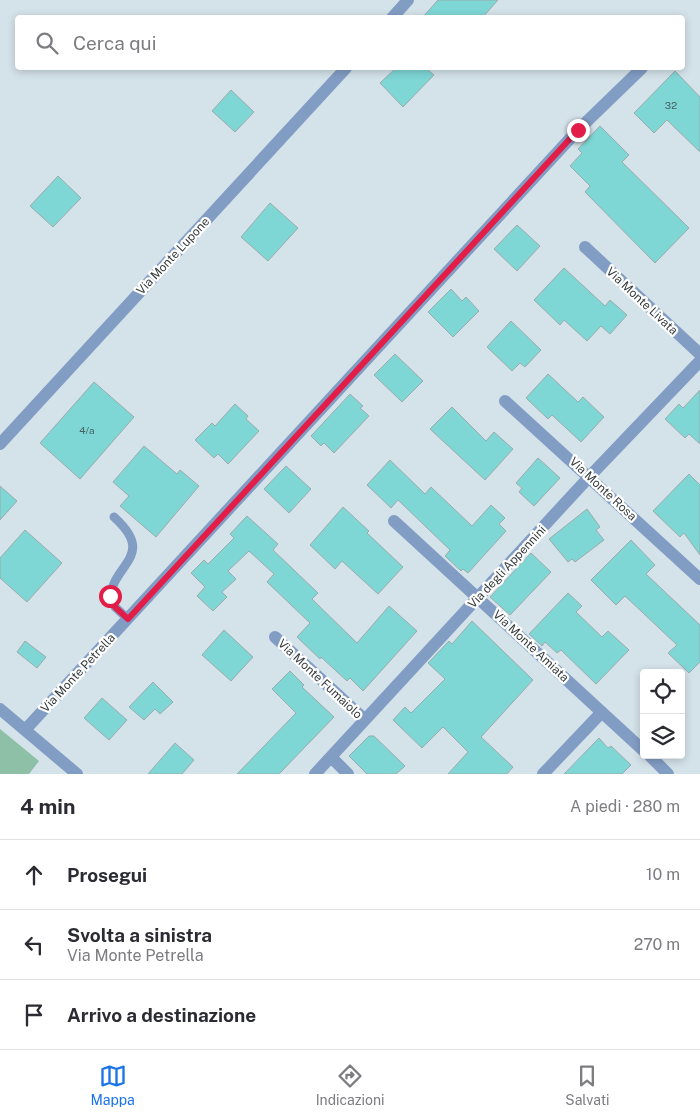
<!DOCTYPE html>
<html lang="it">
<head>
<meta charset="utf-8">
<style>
  body { margin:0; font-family:"Public Sans",sans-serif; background:#f2f2f3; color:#2b2b33 }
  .controls { position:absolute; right:15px; bottom:15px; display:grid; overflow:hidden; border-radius:5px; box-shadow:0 2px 8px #0003 }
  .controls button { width:45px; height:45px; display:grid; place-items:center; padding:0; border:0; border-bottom:1px solid #e1e1e2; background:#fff; color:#2b2b33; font:25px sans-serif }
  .stop { position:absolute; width:15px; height:15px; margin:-11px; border:4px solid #e11d48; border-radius:50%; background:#fff }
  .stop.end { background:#e11d48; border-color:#fff; box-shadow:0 1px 5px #0008 }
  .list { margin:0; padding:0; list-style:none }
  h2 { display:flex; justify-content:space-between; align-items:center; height:65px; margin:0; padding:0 20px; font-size:21px }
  h2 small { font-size:16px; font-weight:400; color:#7c7c81 }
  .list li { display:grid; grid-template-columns:32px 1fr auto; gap:15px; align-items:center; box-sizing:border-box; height:70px; padding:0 20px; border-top:1px solid #e1e1e2 }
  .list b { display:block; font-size:19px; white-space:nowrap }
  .list p { margin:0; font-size:16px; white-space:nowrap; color:#7c7c81 }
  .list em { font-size:16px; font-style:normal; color:#7c7c81 }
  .icon { flex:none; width:28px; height:28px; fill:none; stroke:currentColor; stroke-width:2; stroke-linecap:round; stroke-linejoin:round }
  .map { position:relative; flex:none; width:700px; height:774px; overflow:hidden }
  .search { position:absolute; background:#fff; box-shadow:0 2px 8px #0003; left:15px; right:15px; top:15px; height:55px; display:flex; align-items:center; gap:12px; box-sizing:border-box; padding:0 18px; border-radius:5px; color:#7c7c81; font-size:19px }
  .sheet { height:275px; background:#fff }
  nav { display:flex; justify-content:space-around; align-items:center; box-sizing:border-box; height:70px; border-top:1px solid #e1e1e2; background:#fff; font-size:14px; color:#7c7c81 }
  nav a { display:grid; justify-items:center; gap:2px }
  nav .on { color:#1a73e8 }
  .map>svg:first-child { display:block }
  .green { fill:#8ec0a8 }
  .building { fill:#7ed6d5; stroke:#9cacac }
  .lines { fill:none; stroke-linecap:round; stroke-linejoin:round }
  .lane { stroke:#829dc4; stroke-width:9 }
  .street { stroke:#829dc4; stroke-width:12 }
  .route { stroke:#e11d48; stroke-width:6 }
  .labels { text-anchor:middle; stroke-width:4.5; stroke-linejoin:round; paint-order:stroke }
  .number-label { font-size:10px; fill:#486264 }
  .street-label { font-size:12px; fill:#363c3e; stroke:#fff }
</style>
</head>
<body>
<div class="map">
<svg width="700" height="774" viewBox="0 0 700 774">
  <rect width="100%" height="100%" fill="#d4e2e9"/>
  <path class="green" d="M0 729 39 761 29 774H0Z"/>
  <path class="building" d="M438 0H498L482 18H422Z
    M396 68H426L434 75 403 107 380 83Z
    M675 71 700 97V152L667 120 654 133 634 113Z
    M231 90 254 112 235 132 212 111Z
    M600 126 629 155 622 162 689 228 655 263 585 192 590 186 570 166 582 153 578 149Z
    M58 176 81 198 53 227 30 206Z
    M270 203 298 228 268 261 241 237Z
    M517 225 540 246 517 271 494 249Z
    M564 268 605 306 610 300 627 315 610 334 601 326 587 341 564 320 560 325 534 300Z
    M451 289 462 301 466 297 479 311 453 337 428 312Z
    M511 321 541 350 525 367 520 363 512 371 487 347Z
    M395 354 423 381 402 402 374 375Z
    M548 374 578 402 583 397 604 417 581 442 552 415 548 419 526 398Z
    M94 382 134 417 80 479 40 443Z
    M700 390V444L689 434 685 438 665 419 679 404 683 408Z
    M350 394 363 406 360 408 369 416 334 453 324 443 321 446 311 436Z
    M235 404 248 416 246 419 259 431 228 464 218 454 214 458 195 440 212 423 215 426Z
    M452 407 486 441 494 432 513 449 485 480 430 429Z
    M144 446 177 474 180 470 199 486 156 537 120 506 129 496 113 482Z
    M538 458 560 478 534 506 519 492 522 488 516 483Z
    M390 460 425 494 431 487 472 526 491 505 505 518 499 524 506 531 468 573 463 569 461 571 445 556 450 550 398 500 391 508 367 485Z
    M286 466 311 489 289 513 264 489Z
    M689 474 700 485V555L684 533 680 537 653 511Z
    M0 486 17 501 0 520Z
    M343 507 369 531 367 533 403 567 378 594 342 561 335 569 310 545Z
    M587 509 600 527 596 530 604 540 575 562 572 559 568 562 549 539Z
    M247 516 278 544 273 550 318 593 312 599 357 643 389 606 417 631 363 691 350 678 347 681 321 657 320 659 297 637 310 623 267 582 274 574 249 551 228 571 236 579 222 592 227 597 213 611 197 596 205 587 191 573 204 560 208 564 234 538 230 534Z
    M25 530 62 563 27 602 0 578V558Z
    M631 540 655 565 646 574 700 625V662L689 673 668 653 677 645 625 596 616 605 591 580Z
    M531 553 551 572 510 615 490 597Z
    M568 593 582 606 576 612 602 637 608 631 629 650 596 684 561 650 557 653 545 642 542 646 529 634Z
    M472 621 533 680 481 737 513 767 507 774H448L468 752 443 727 422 748 393 720 405 707 411 713 445 679 428 663 449 641 452 644Z
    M224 630 253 657 231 681 202 655Z
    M25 641 46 657 37 668 17 652Z
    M290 671 304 685 302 687 334 717 279 774H237L296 713 272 689Z
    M153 682 173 702 160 714 155 709 144 720 129 707Z
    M102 698 127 720 109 740 84 718Z
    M369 736H374L405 766 396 774H367L349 756Z
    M599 738 608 748 611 746 631 765 622 774H564Z
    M175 743 194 760 182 774H148Z"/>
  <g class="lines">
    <path class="lane" d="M114 517C156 555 115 563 110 596L115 607 128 619"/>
    <path class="street" d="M392 18 408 0
      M585 247 700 354
      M505 401 700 579
      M0 444 346 68
      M394 521 644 751
      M275 637 365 720
      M0 709 77 774
      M25 730 578 130 642 68
      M649 755 668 774
      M331 757 348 774
      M315 774 590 476 700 361
      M543 774 602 712"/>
  </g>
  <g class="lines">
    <path class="route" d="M110 596 115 607 128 619 578 130"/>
  </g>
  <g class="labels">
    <g class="number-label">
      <text x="671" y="109">32</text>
      <text x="87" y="434">4/a</text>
    </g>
    <g class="street-label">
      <text transform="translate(173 256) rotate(-47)" y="4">Via Monte Lupone</text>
      <text transform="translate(642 301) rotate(43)" y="4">Via Monte Livata</text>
      <text transform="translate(603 489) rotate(43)" y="4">Via Monte Rosa</text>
      <text transform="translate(507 567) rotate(-47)" y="4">Via degli Appennini</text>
      <text transform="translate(531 646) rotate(43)" y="4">Via Monte Amiata</text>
      <text transform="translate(78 673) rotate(-47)" y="4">Via Monte Petrella</text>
      <text transform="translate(320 679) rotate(43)" y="4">Via Monte Fumaiolo</text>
    </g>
  </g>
</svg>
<div class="controls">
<button><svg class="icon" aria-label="locate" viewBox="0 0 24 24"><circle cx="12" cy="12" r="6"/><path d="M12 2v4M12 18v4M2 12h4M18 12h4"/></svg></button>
<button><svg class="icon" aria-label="layers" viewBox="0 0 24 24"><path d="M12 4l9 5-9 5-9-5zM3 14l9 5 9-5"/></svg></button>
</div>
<div class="stop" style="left:110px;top:596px"></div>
<div class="stop end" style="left:578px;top:130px"></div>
<div class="search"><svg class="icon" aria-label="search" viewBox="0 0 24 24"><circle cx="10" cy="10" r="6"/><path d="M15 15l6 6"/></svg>Cerca qui</div>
</div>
<section class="sheet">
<h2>4 min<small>A piedi · 280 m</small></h2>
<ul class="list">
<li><svg class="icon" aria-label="ahead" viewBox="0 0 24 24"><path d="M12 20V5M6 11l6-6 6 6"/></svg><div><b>Prosegui</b></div><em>10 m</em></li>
<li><svg class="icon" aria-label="left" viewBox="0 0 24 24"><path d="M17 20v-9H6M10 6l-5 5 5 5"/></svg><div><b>Svolta a sinistra</b><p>Via Monte Petrella</p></div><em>270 m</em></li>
<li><svg class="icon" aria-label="arrive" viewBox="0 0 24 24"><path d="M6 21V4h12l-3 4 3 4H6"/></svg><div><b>Arrivo a destinazione</b></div></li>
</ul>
</section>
<nav>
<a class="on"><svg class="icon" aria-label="map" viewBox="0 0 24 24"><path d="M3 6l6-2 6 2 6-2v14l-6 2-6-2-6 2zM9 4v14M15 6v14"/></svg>Mappa</a>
<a><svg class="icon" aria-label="directions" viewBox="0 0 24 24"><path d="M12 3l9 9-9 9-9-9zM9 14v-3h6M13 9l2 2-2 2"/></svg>Indicazioni</a>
<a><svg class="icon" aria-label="saved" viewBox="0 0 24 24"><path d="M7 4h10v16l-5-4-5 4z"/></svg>Salvati</a>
</nav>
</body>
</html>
